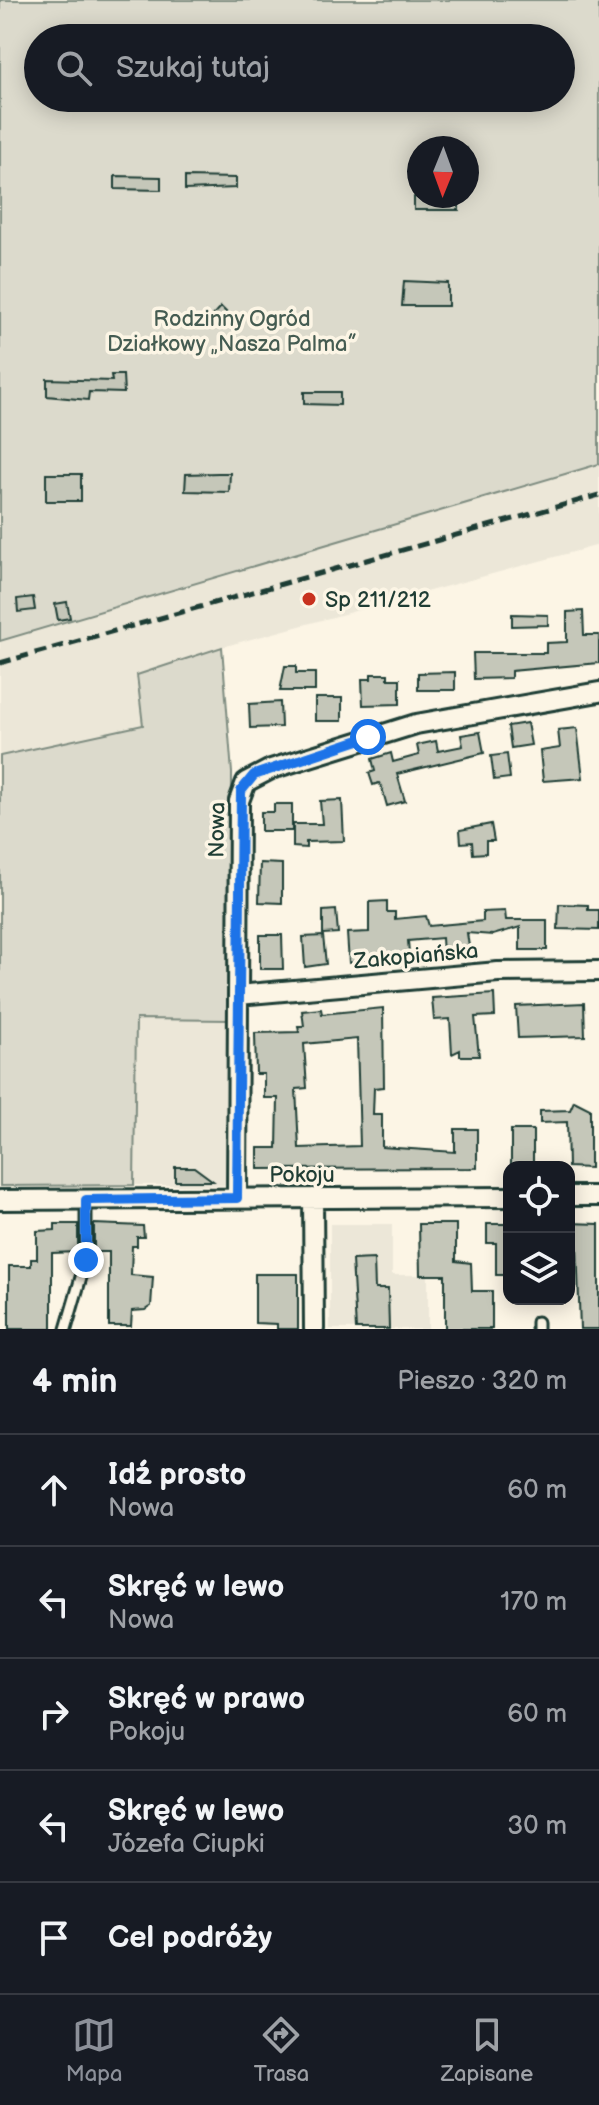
<!DOCTYPE html>
<html lang="pl">
<head>
<meta charset="utf-8">
<style>
  body { margin:0; font-family:"Balsamiq Sans",sans-serif; background:#20242c; color:#f1f3f6 }
  .controls { position:absolute; right:24px; bottom:24px; display:grid; overflow:hidden; border-radius:16px; box-shadow:0 4px 20px #0003 }
  .controls button { width:72px; height:72px; display:grid; place-items:center; padding:0; border:0; border-bottom:2px solid #363941; background:#171b24; color:#f1f3f6; font:40px sans-serif }
  .compass { position:absolute; left:407px; top:136px; width:72px; height:72px; border-radius:50%; background:#171b24; box-shadow:0 4px 20px #0003; rotate:181deg }
  .stop { position:absolute; width:24px; height:24px; margin:-18px; border:6px solid #1a73e8; border-radius:50%; background:#fff }
  .stop.end { background:#1a73e8; border-color:#fff; box-shadow:0 2px 8px #0008 }
  .list { margin:0; padding:0; list-style:none }
  h2 { display:flex; justify-content:space-between; align-items:center; height:104px; margin:0; padding:0 32px; font-size:34px }
  h2 small { font-size:26px; font-weight:400; color:#9ea1a6 }
  .list li { display:grid; grid-template-columns:52px 1fr auto; gap:24px; align-items:center; box-sizing:border-box; height:112px; padding:0 32px; border-top:2px solid #363941 }
  .list b { display:block; font-size:30px; white-space:nowrap }
  .list p { margin:0; font-size:26px; white-space:nowrap; color:#9ea1a6 }
  .list em { font-size:26px; font-style:normal; color:#9ea1a6 }
  .icon { flex:none; width:44px; height:44px; fill:none; stroke:currentColor; stroke-width:2; stroke-linecap:round; stroke-linejoin:round }
  .map { position:relative; flex:none; width:599px; height:1329px; overflow:hidden }
  .search { position:absolute; background:#171b24; box-shadow:0 4px 20px #0003; left:24px; right:24px; top:24px; height:88px; display:flex; align-items:center; gap:20px; box-sizing:border-box; padding:0 28px; border-radius:44px; color:#9ea1a6; font-size:30px }
  .sheet { height:664px; background:#171b24 }
  nav { display:flex; justify-content:space-around; align-items:center; box-sizing:border-box; height:112px; border-top:2px solid #363941; background:#171b24; font-size:22px; color:#9ea1a6 }
  nav a { display:grid; justify-items:center; gap:4px }
  nav .on { color:#8c9099 }
  .map>svg:first-child { display:block }
  .built { fill:#ece7d8 }
  .green { fill:#dcdacc; stroke:#7e8c80; stroke-width:2; fill-rule:evenodd }
  .building { fill:#c5c7b9; stroke:#1f3d34; stroke-width:2; fill-rule:evenodd }
  .lines { fill:none; stroke-linecap:round; stroke-linejoin:round }
  .service-casing { stroke:#1f3d34; stroke-width:15 }
  .minor-casing { stroke:#1f3d34; stroke-width:24 }
  .service { stroke:#fcf5e5; stroke-width:9 }
  .minor { stroke:#fcf5e5; stroke-width:18 }
  .rail { stroke:#1f3d34; stroke-width:5; stroke-dasharray:12 6; stroke-linecap:butt }
  .route { stroke:#1a73e8; stroke-width:10 }
  .poi-dot { fill:#c8321e; stroke:#fcf5e5; stroke-width:3 }
  .labels { text-anchor:middle; stroke-width:7; stroke-linejoin:round; paint-order:stroke }
  .park-label { font-size:22px; fill:#455c52; stroke:#fcf5e5 }
  .poi-label { font-size:22px; fill:#1f3d34; stroke:#fcf5e5; text-anchor:start }
  .street-label { font-size:22px; fill:#1f3d34; stroke:#fcf5e5 }
</style>
</head>
<body>
<div class="map">
<svg width="599" height="1329" viewBox="0 0 599 1329">
  <rect width="100%" height="100%" fill="#fcf5e5"/>
  <filter id="ink" filterUnits="userSpaceOnUse"><feTurbulence type="fractalNoise" baseFrequency=".0125" numOctaves="2"/><feDisplacementMap in="SourceGraphic" scale="16" xChannelSelector="R" yChannelSelector="G"/><feConvolveMatrix kernelMatrix="1 2 1 2 8 2 1 2 1" color-interpolation-filters="sRGB"/></filter>
  <g filter="url(#ink)">
    <path class="built" d="M599 464V545L222 647 138 674 143 725 0 756V641Z
      M136 1019 231 1020 230 1185H134Z
      M330 1224H392V1275H428V1329H330Z"/>
    <path class="green" d="M0 0H599V464L0 641ZM38 38H561V98H38ZM419 148H467V196H419Z
      M222 647 232 773 231 1020 136 1019 134 1185 0 1186V756L143 725 137 675Z"/>
    <path class="building" d="M115 176 161 177V190L115 189Z
      M185 177 236 178V188L185 190Z
      M459 196V210H414V197Z
      M404 281 448 283V306H402Z
      M221 307 230 316 217 328 209 320Z
      M111 375H123L124 393 89 392 88 400 47 396V379L112 381Z
      M304 392H340V405L304 404Z
      M218 473H230L229 492 185 491 186 474Z
      M46 474H81V501H46Z
      M33 597 35 610 18 612 17 599Z
      M67 602 70 618 58 620 55 604Z
      M583 611 584 635H599V663L511 671V678L474 679 473 653H546V643L567 642V612Z
      M512 614 548 615V625L512 626Z
      M285 666H296V673H315V691H280Z
      M455 672V690H418V673Z
      M371 674H388V679H400V704L363 705 362 679H371Z
      M315 698H342V721H315Z
      M280 702 281 727 250 728 249 704Z
      M527 723 531 745 511 748 508 726Z
      M577 728 583 778 543 781 540 751 560 748 558 730Z
      M480 732 484 753 397 774 405 801 387 806 382 788 379 783 373 785 369 773 375 771 372 759 391 753 393 762 419 755 417 745 436 741 438 751 463 746 461 735Z
      M507 754 510 778 494 780 491 756Z
      M342 800 344 841 306 842V848L293 847V824H322L320 801Z
      M274 804H292V831H261V812H274Z
      M491 824 494 841H486V853L473 854 472 842 461 843 460 830Z
      M260 863 282 864V903L259 902Z
      M387 901V912H395V919L426 916 429 926 483 921V912L505 911 506 920H547V950H520V927L493 935 467 933 470 953 443 955 442 938 408 941 410 964 397 965 396 959 349 963 347 933 369 932V902Z
      M559 904 588 905V910H599V930L558 929Z
      M336 910 338 933 323 934V911Z
      M260 935H282L283 969H260Z
      M323 936 326 964 305 967 303 937Z
      M494 994 495 1016 475 1017 479 1056H460V1050L452 1054 450 1019 434 1020 432 998Z
      M584 1003 585 1036 518 1038 516 1006Z
      M383 1008 384 1087 374 1088 373 1114H382V1147L455 1152V1129H477V1168L258 1169V1148H277L278 1098H264V1074H256L255 1033 299 1032 298 1026H304L302 1011 321 1009 322 1014ZM357 1039 360 1146 299 1148 296 1089 307 1088 304 1044Z
      M574 1101 590 1109V1168L568 1167 567 1122 540 1123V1111L570 1110Z
      M511 1130H533V1167H511Z
      M175 1167H194L213 1181H175Z
      M569 1223 599 1224V1329H580L577 1243H569Z
      M55 1224H78V1252L52 1253V1329H9V1266H31V1259H37V1231L55 1230Z
      M94 1224 143 1226 144 1237H137V1246H132L131 1275 153 1277 151 1306 145 1310 132 1311 131 1326H109V1252H94Z
      M419 1224H456V1261L471 1263 472 1291H492V1329H445V1275H420Z
      M487 1224H509V1275H496V1243H487Z
      M374 1259 375 1289H388L389 1329H356L352 1260Z
      M255 1274H298V1329H277V1324L255 1323Z"/>
    <g class="lines">
      <g class="service-casing">
        <path id="service" d="M66 1329 86 1260V1200
          M537 1329V1322"/>
      </g>
      <g class="minor-casing">
        <path id="minor" d="M238 995 498 972 599 971
          M569 1196H599
          M237 1198 239 801 246 782 271 769 416 724 599 692
          M313 1198 314 1329
          M0 1200 509 1197"/>
      </g>
      <use href="#service" class="service"/>
      <use href="#minor" class="minor"/>
      <path class="rail" d="M0 663 599 495"/>
    </g>
  </g>
  <g class="lines" filter="url(#ink)">
    <path class="route" d="M86 1260V1200L237 1198 241 791 254 775 368 737"/>
  </g>
  <circle class="poi-dot" cx="309" cy="599" r="8"/>
  <g class="labels">
    <g class="park-label">
      <text x="232" y="326">Rodzinny Ogród<tspan x="232" dy="25">Działkowy „Nasza Palma”</tspan></text>
    </g>
    <g class="poi-label">
      <text x="325" y="607">Sp 211/212</text>
    </g>
    <g class="street-label">
      <text transform="translate(216 830) rotate(-89)" y="8">Nowa</text>
      <text transform="translate(416 955) rotate(-5)" y="8">Zakopiańska</text>
      <text x="302" y="1182">Pokoju</text>
    </g>
  </g>
</svg>
<div class="controls">
<button><svg class="icon" aria-label="locate" viewBox="0 0 24 24"><circle cx="12" cy="12" r="6"/><path d="M12 2v4M12 18v4M2 12h4M18 12h4"/></svg></button>
<button><svg class="icon" aria-label="layers" viewBox="0 0 24 24"><path d="M12 4l9 5-9 5-9-5zM3 14l9 5 9-5"/></svg></button>
</div>
<svg class="compass" viewBox="-18 -18 36 36"><path d="M0-13l5 13h-10z" fill="#e53935"/><path d="M0 13l5-13h-10z" fill="#9ea1a6"/></svg>
<div class="stop" style="left:368px;top:737px"></div>
<div class="stop end" style="left:86px;top:1260px"></div>
<div class="search"><svg class="icon" aria-label="search" viewBox="0 0 24 24"><circle cx="10" cy="10" r="6"/><path d="M15 15l6 6"/></svg>Szukaj tutaj</div>
</div>
<section class="sheet">
<h2>4 min<small>Pieszo · 320 m</small></h2>
<ul class="list">
<li><svg class="icon" aria-label="ahead" viewBox="0 0 24 24"><path d="M12 20V5M6 11l6-6 6 6"/></svg><div><b>Idź prosto</b><p>Nowa</p></div><em>60 m</em></li>
<li><svg class="icon" aria-label="left" viewBox="0 0 24 24"><path d="M17 20v-9H6M10 6l-5 5 5 5"/></svg><div><b>Skręć w lewo</b><p>Nowa</p></div><em>170 m</em></li>
<li><svg class="icon" aria-label="right" viewBox="0 0 24 24"><path d="M7 20v-9h11M14 6l5 5-5 5"/></svg><div><b>Skręć w prawo</b><p>Pokoju</p></div><em>60 m</em></li>
<li><svg class="icon" aria-label="left" viewBox="0 0 24 24"><path d="M17 20v-9H6M10 6l-5 5 5 5"/></svg><div><b>Skręć w lewo</b><p>Józefa Ciupki</p></div><em>30 m</em></li>
<li><svg class="icon" aria-label="arrive" viewBox="0 0 24 24"><path d="M6 21V4h12l-3 4 3 4H6"/></svg><div><b>Cel podróży</b></div></li>
</ul>
</section>
<nav>
<a class="on"><svg class="icon" aria-label="map" viewBox="0 0 24 24"><path d="M3 6l6-2 6 2 6-2v14l-6 2-6-2-6 2zM9 4v14M15 6v14"/></svg>Mapa</a>
<a><svg class="icon" aria-label="directions" viewBox="0 0 24 24"><path d="M12 3l9 9-9 9-9-9zM9 14v-3h6M13 9l2 2-2 2"/></svg>Trasa</a>
<a><svg class="icon" aria-label="saved" viewBox="0 0 24 24"><path d="M7 4h10v16l-5-4-5 4z"/></svg>Zapisane</a>
</nav>
</body>
</html>
